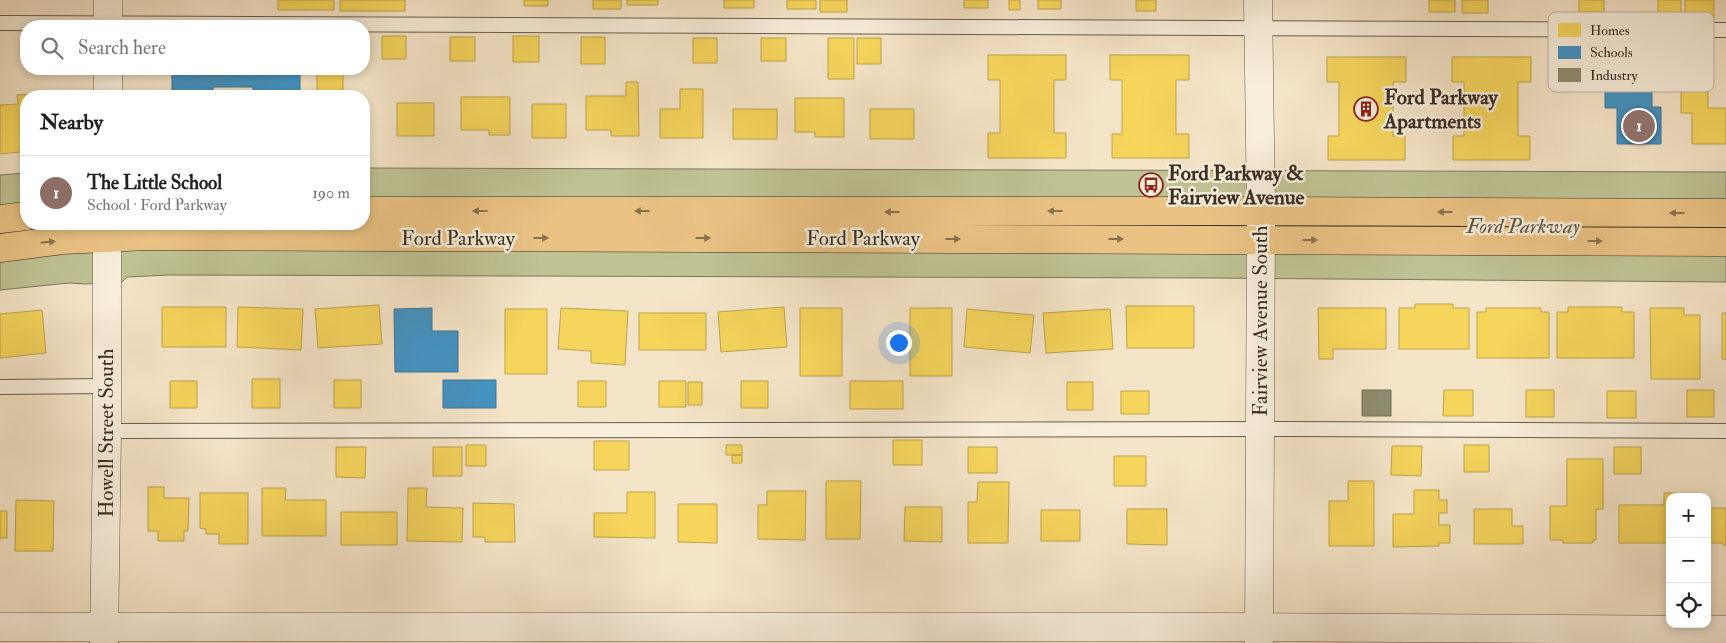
<!DOCTYPE html>
<html lang="en">
<head>
<meta charset="utf-8">
<style>
  body { margin:0; font-family:"IM FELL Double Pica",serif; background:#f6f6f6; color:#202124 }
  .controls { position:absolute; right:15px; bottom:15px; display:grid; overflow:hidden; border-radius:10px; box-shadow:0 2px 8px #0003 }
  .controls button { width:45px; height:45px; display:grid; place-items:center; padding:0; border:0; border-bottom:1px solid #e0e0e0; background:#fff; color:#202124; font:25px sans-serif }
  .you { position:absolute; left:898px; top:342px; width:18px; height:18px; margin:-12px; border:4px solid #fff; border-radius:50%; background:#1a73e8; box-shadow:0 0 0 8px #1a73e833 }
  .badge { display:grid; place-items:center; width:32px; height:32px; border-radius:50%; background:#8f2418; color:#fff; font-size:16px; font-weight:700 }
  .pin { position:absolute; translate:-50% -50%; border:2px solid #fff; box-shadow:0 1px 5px #0006 }
  .list { margin:0; padding:0; list-style:none }
  h2 { display:flex; justify-content:space-between; align-items:center; height:65px; margin:0; padding:0 20px; font-size:21px }
  h2 small { font-size:16px; font-weight:400; color:#757577 }
  .list li { display:grid; grid-template-columns:32px 1fr auto; gap:15px; align-items:center; box-sizing:border-box; height:75px; padding:0 20px; border-top:1px solid #e0e0e0 }
  .list b { display:block; font-size:19px; white-space:nowrap }
  .list p { margin:0; font-size:16px; white-space:nowrap; color:#757577 }
  .list em { font-size:16px; font-style:normal; color:#757577 }
  .icon { flex:none; width:28px; height:28px; fill:none; stroke:currentColor; stroke-width:2; stroke-linecap:round; stroke-linejoin:round }
  .map { position:relative; flex:none; width:1726px; height:643px; overflow:hidden }
  .search { position:absolute; background:#fff; box-shadow:0 2px 8px #0003; left:20px; top:20px; width:350px; height:55px; display:flex; align-items:center; gap:12px; box-sizing:border-box; padding:0 18px; border-radius:20px; color:#757577; font-size:19px }
  .panel { position:absolute; background:#fff; box-shadow:0 2px 8px #0003; left:20px; top:90px; width:350px; height:140px; border-radius:20px }
  .map>svg:first-child { display:block }
  .green { fill:#bfc394; stroke:#7c785b }
  .homes { fill:#f6d55c; stroke:#bda34b }
  .schools { fill:#4393c3; stroke:#407593 }
  .industry { fill:#8c8c6e; stroke:#737057 }
  .lines { fill:none; stroke-linecap:round; stroke-linejoin:round }
  .service-casing { stroke:#675c4c; stroke-width:16 }
  .minor-casing { stroke:#675c4c; stroke-width:29 }
  .tertiary-casing { stroke:#675c4c; stroke-width:29 }
  .primary-casing { stroke:#382e22; stroke-width:29 }
  .service { stroke:#f8eedb; stroke-width:14 }
  .minor { stroke:#f8eedb; stroke-width:28 }
  .tertiary { stroke:#f8eedb; stroke-width:28 }
  .primary { stroke:#eac284; stroke-width:28 }
  .oneway { fill:#88714e }
  .labels { text-anchor:middle; stroke-width:5; stroke-linejoin:round; paint-order:stroke }
  .poi-label { font-size:21px; font-weight:bold; fill:#382e22; stroke:#f8eedb; text-anchor:start }
  .park-label { font-size:21px; font-style:italic; fill:#5a533e; stroke:#f8eedb }
  .street-label { font-size:21px; fill:#382e22; stroke:#f8eedb }
  .key { fill:#f8eedb; stroke:#beb4a4; stroke-width:1 }
  .key-label { font-size:14px; fill:#382e22 }
</style>
</head>
<body>
<div class="map">
<svg width="1726" height="643" viewBox="0 0 1726 643">
  <rect width="100%" height="100%" fill="#f5e5c8"/>
  <filter id="stains"><feTurbulence type="fractalNoise" baseFrequency=".004" numOctaves="4"/><feColorMatrix values="0 0 0 0 .2 0 0 0 0 .09 0 0 0 0 .02 0 0 0 .5 -.17"/></filter>
  <radialGradient id="worn" r=".72"><stop offset=".6" stop-color="#630" stop-opacity="0"/><stop offset="1" stop-color="#630" stop-opacity=".3"/></radialGradient>
  <path class="green" d="M364 168 1726 172V282L1208 278 169 275 127 277 122 282 85 284 69 283 0 290V175L26 173V224H364Z"/>
  <path class="homes" d="M278 0H334V10H278Z
    M340 0H405V11H340Z
    M524 0H548V6H524Z
    M593 0H621V9H593Z
    M627 0H658V5H627Z
    M724 0H754V8H724Z
    M787 0H816V9H787Z
    M820 0H847V12H820Z
    M964 0H988V8H964Z
    M1009 0H1020V10H1009Z
    M1038 0H1061V9H1038Z
    M1136 0H1156V11H1136Z
    M1429 0H1455V12H1429Z
    M1462 0H1488V13H1462Z
    M1579 0H1604V12H1579Z
    M1658 0H1681V13H1658Z
    M1685 0H1714V18H1685Z
    M382 36H406V59H382Z
    M513 36H539V62H513Z
    M450 37H475V61H450Z
    M581 37H605V64H581Z
    M693 38H717V63H693Z
    M761 38H786V61H761Z
    M828 38H854V79H828Z
    M857 38H881V64H857Z
    M988 55H1066V80H1054V133H1066V158H988V133H1000V80H988Z
    M1110 55H1189V80H1176V134H1189V158H1112V134H1122V80H1110Z
    M1327 57H1406V82H1393V136H1405V160H1328V136H1339V82H1327Z
    M1452 57H1531V82H1518V136H1530V160H1453V136H1464V82H1452Z
    M317 70H343V95H317Z
    M626 82H638L639 136H611V130H586V96H626Z
    M1681 83H1708V108H1726V144H1692V113H1681Z
    M680 89H703V138H660V109H680Z
    M51 93V96H26V160H22L21 152 0 154V105L18 104 17 95Z
    M461 97H510V135H489V130H461Z
    M795 98H844V137H815V132H795Z
    M397 103H434V136H397Z
    M532 104H566V138H532Z
    M364 107H367V138H364Z
    M733 109H777V139H733Z
    M870 109H914V139H870Z
    M1415 304H1453V308H1469V349H1399V308H1415Z
    M379 305 382 344 318 348 315 309Z
    M1126 306H1194V348H1127Z
    M162 307H226V347H162Z
    M238 307 303 309 301 350 237 347Z
    M784 307 787 347 721 352 718 312Z
    M1568 307H1622V312H1634V358H1557V312H1568Z
    M561 308 628 311 625 365 591 363V351L558 349Z
    M800 308H842V376H800Z
    M910 308H952V376H910Z
    M1318 308H1386V349H1333V359H1319Z
    M1486 308H1541V312H1549V358H1477V312H1486Z
    M1650 308H1684V315H1700V379H1651Z
    M505 309H547V374H505Z
    M967 309 1034 315 1030 353 964 347Z
    M1110 309 1113 349 1046 353 1043 313Z
    M42 310 46 353 0 358V314Z
    M639 313H706V350H639Z
    M1722 313H1726V359H1722Z
    M252 379H280V408H252Z
    M334 380H361V408H334Z
    M170 381H197V408H170Z
    M578 381H606V407H578Z
    M659 381H686V407H659Z
    M741 381H768V408H741Z
    M850 381H903V409H850Z
    M688 382H702V405H688Z
    M1067 382H1093V410H1067Z
    M1444 390H1473V416H1443Z
    M1526 390H1554V417H1526Z
    M1687 390H1714V417H1687Z
    M1121 391H1149V414H1121Z
    M1607 391H1636V418H1607Z
    M893 440H922V465H893Z
    M594 441H629V470H594Z
    M466 445H486V466H466Z
    M726 445H742V455H726Z
    M1464 445H1489V472H1464Z
    M1392 446H1422L1421 476 1391 475Z
    M336 447H366L365 478 336 477Z
    M433 447H462V476H433Z
    M968 447H997V473H968Z
    M1614 447H1641V474H1614Z
    M732 455H742V463H732Z
    M1114 456H1146V486H1114Z
    M1567 459H1603V509H1596V540H1593V543H1563V540H1550V506H1567Z
    M826 481H861L860 539H826Z
    M1348 481H1374V546H1329V501H1348Z
    M978 482H1009L1008 543H968V502H977Z
    M148 487H164V498H189L188 531H184V541H158V531H148Z
    M262 488H286L285 500H326V536H262Z
    M408 488H427L426 507 463 508 462 542 407 541Z
    M1414 490H1439V500H1447V513H1439V525H1450V543H1439V546L1393 547V514H1414Z
    M767 491H806L805 540 758 539V505H767Z
    M627 492H655V538L594 537V513H627Z
    M200 493H248V544H219V534H206V529L200 528Z
    M1664 493H1677V497H1670V543H1619V505H1664Z
    M16 500 54 501 53 551H15Z
    M473 503 514 504 515 542H485V537H473Z
    M678 504H717V543L678 542Z
    M905 507H942V542L904 541Z
    M1707 508H1726V545H1723V543H1707Z
    M1127 509H1167V545L1127 544Z
    M1474 509H1512V526H1523V544H1474Z
    M1041 510H1080V541H1041Z
    M0 511H7V538H0Z
    M341 512H397V545H341Z"/>
  <path class="schools" d="M172 69H300V96H253V87H213V96H172Z
    M1605 83H1634V91H1652V107H1661V144H1617V108H1605Z
    M432 308V331H458V372H395L394 309Z
    M443 380H496V408H443Z"/>
  <path class="industry" d="M1362 390H1391V416H1362Z"/>
  <g class="lines">
    <g class="service-casing">
      <path id="service" d="M0 23 1726 30
        M0 387 107 386
        M107 431 1288 429 1726 431"/>
    </g>
    <g class="minor-casing">
      <path id="minor" d="M108 0V26
        M108 96V69
        M0 627H1227L1726 630
        M104 643 107 431V224"/>
    </g>
    <g class="tertiary-casing">
      <path id="tertiary" d="M1258 0 1261 211 1259 643"/>
    </g>
    <g class="primary-casing">
      <path id="primary" d="M364 211H1261L1726 213
        M0 219 26 216
        M0 248 63 240 147 236 1726 242"/>
    </g>
    <use href="#service" class="service"/>
    <use href="#minor" class="minor"/>
    <use href="#tertiary" class="tertiary"/>
    <use href="#primary" class="primary"/>
  </g>
  <defs><path id="oneway-solid" d="M-6-.8H1V-3.2L6.5 0L1 3.2V.8H-6Z" transform="scale(1.25)"/></defs>
  <g class="oneway">
    <use href="#oneway-solid" transform="translate(480 211) rotate(-180)"/>
    <use href="#oneway-solid" transform="translate(642 211) rotate(-180)"/>
    <use href="#oneway-solid" transform="translate(1055 211) rotate(180)"/>
    <use href="#oneway-solid" transform="translate(892 212) rotate(180)"/>
    <use href="#oneway-solid" transform="translate(1445 212) rotate(-180)"/>
    <use href="#oneway-solid" transform="translate(1677 213) rotate(-180)"/>
    <use href="#oneway-solid" transform="translate(541 238)"/>
    <use href="#oneway-solid" transform="translate(703 238)"/>
    <use href="#oneway-solid" transform="translate(953 239)"/>
    <use href="#oneway-solid" transform="translate(1116 239)"/>
    <use href="#oneway-solid" transform="translate(1310 240)"/>
    <use href="#oneway-solid" transform="translate(1595 241)"/>
    <use href="#oneway-solid" transform="translate(48 242) rotate(-6)"/>
  </g>
  <defs>
    <g id="building-ring" transform="scale(1.25)"><circle r="9.5" fill="#f8eedb" stroke="#8f2418" stroke-width="1.5"/><path d="M-4-6H4V6H1V3H-1V6H-4ZM-2.5-4.3h1.7v1.8h-1.7ZM.8-4.3h1.7v1.8H.8ZM-2.5-1h1.7V.8h-1.7ZM.8-1h1.7V.8H.8Z" fill="#8f2418"/></g>
    <g id="bus-ring" transform="scale(1.25)"><circle r="9.5" fill="#f8eedb" stroke="#8f2418" stroke-width="1.5"/><path d="M-5-6H5V4H4V6H2V4H-2V6H-4V4H-5ZM-3.5-4V0h7V-4ZM-3.5 1.2v1.5H-2V1.2ZM2 1.2v1.5H3.5V1.2Z" fill="#8f2418"/></g>
  </defs>
  <g fill-rule="evenodd">
    <use href="#building-ring" x="1366" y="109"/>
    <use href="#bus-ring" x="1151" y="185"/>
  </g>
  <g class="labels">
    <g class="poi-label">
      <text x="1384" y="104">Ford Parkway<tspan x="1384" dy="24">Apartments</tspan></text>
      <text x="1168" y="180">Ford Parkway &amp;<tspan x="1168" dy="24">Fairview Avenue</tspan></text>
    </g>
    <g class="park-label">
      <text x="1523" y="233">Ford Parkway</text>
    </g>
    <g class="street-label">
      <text x="458" y="245">Ford Parkway</text>
      <text x="863" y="245">Ford Parkway</text>
      <text transform="translate(1260 321) rotate(-90)" y="7">Fairview Avenue South</text>
      <text transform="translate(106 433) rotate(-90)" y="7">Howell Street South</text>
    </g>
  </g>
  <rect x="1548" y="12" width="166" height="80" rx="8" class="key"/>
  <rect x="1558" y="23" width="23" height="14" fill="#f6d55c"/>
  <rect x="1558" y="46" width="23" height="13" fill="#4393c3"/>
  <rect x="1558" y="68" width="23" height="14" fill="#8c8c6e"/>
  <g class="key-label">
    <text x="1590" y="35">Homes</text>
    <text x="1590" y="57">Schools</text>
    <text x="1590" y="80">Industry</text>
  </g>
  <rect width="100%" height="100%" filter="url(#stains)"/>
  <rect width="100%" height="100%" fill="url(#worn)"/>
</svg>
<div class="controls">
<button>+</button>
<button>−</button>
<button><svg class="icon" aria-label="locate" viewBox="0 0 24 24"><circle cx="12" cy="12" r="6"/><path d="M12 2v4M12 18v4M2 12h4M18 12h4"/></svg></button>
</div>
<div class="you"></div>
<div class="pin badge" style="left:1639px;top:126px;background:#8d6e63">1</div>
<div class="search"><svg class="icon" aria-label="search" viewBox="0 0 24 24"><circle cx="10" cy="10" r="6"/><path d="M15 15l6 6"/></svg>Search here</div>
<section class="panel">
<h2>Nearby<small></small></h2>
<ul class="list">
<li><span class="badge" style="background:#8d6e63">1</span><div><b>The Little School</b><p>School · Ford Parkway</p></div><em>190 m</em></li>
</ul>
</section>
</div>
</body>
</html>
